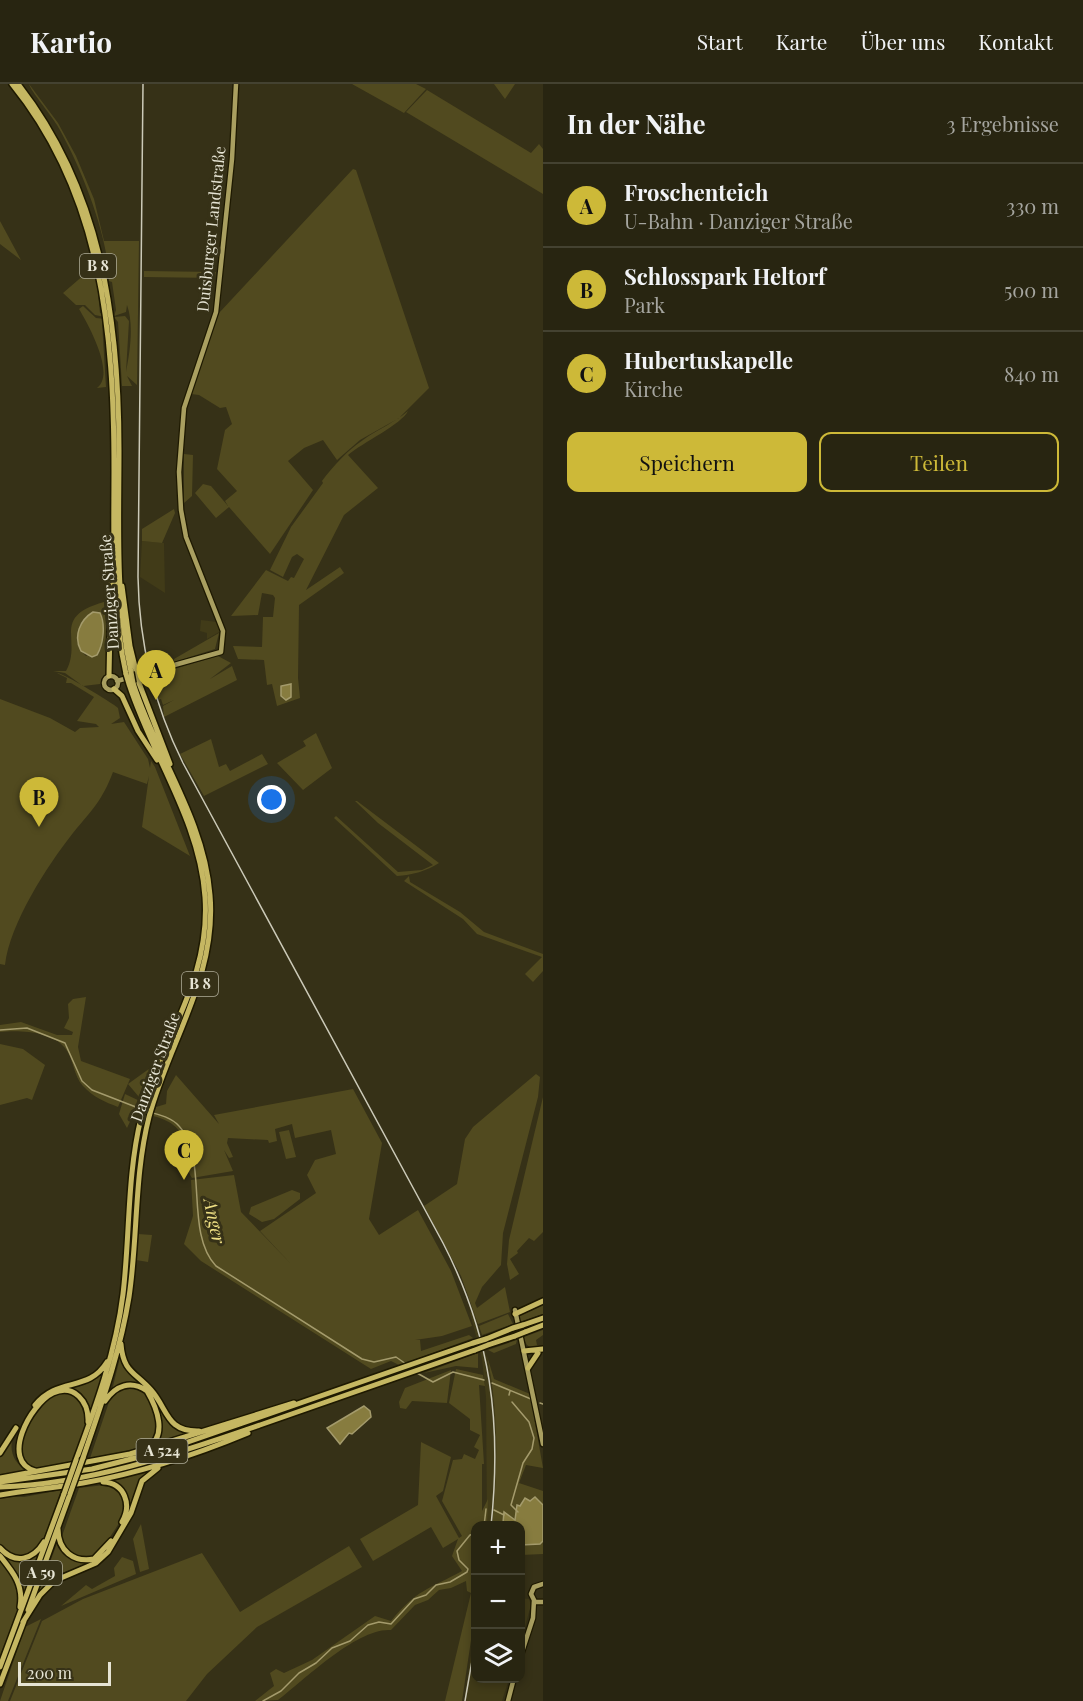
<!DOCTYPE html>
<html lang="de">
<head>
<meta charset="utf-8">
<style>
  body { margin:0; font-family:"Playfair Display",serif; background:#34311f; color:#f1f3f6 }
  .controls { position:absolute; right:18px; bottom:18px; display:grid; overflow:hidden; border-radius:12px; box-shadow:0 3px 9px #0003 }
  .controls button { width:54px; height:54px; display:grid; place-items:center; padding:0; border:0; border-bottom:2px solid #444231; background:#282511; color:#f1f3f6; font:30px sans-serif }
  .scale { position:absolute; left:18px; bottom:15px; width:93px; box-sizing:border-box; padding-left:6px; border:3px solid #e6e4d4; border-top:0; font-size:16px; line-height:21px; white-space:nowrap; color:#e6e4d4; -webkit-text-stroke:4px #363117; paint-order:stroke }
  .you { position:absolute; left:272px; top:716px; width:21px; height:21px; margin:-15px; border:4px solid #fff; border-radius:50%; background:#1a73e8; box-shadow:0 0 0 9px #1a73e833 }
  .badge { display:grid; place-items:center; width:39px; height:39px; border-radius:50%; background:#cdb938; color:#111; font-size:20px; font-weight:700 }
  .pin { position:absolute; translate:-50% -50px; filter:drop-shadow(0 2px 3px #0008) }
  .pin::after { content:''; position:absolute; top:32px; width:21px; height:18px; background:inherit; clip-path:polygon(0 0,100% 0,50% 100%) }
  .list { margin:0; padding:0; list-style:none }
  h2 { display:flex; justify-content:space-between; align-items:center; height:78px; margin:0; padding:0 24px; font-size:26px }
  h2 small { font-size:20px; font-weight:400; color:#a5a59f }
  .list li { display:grid; grid-template-columns:39px 1fr auto; gap:18px; align-items:center; box-sizing:border-box; height:84px; padding:0 24px; border-top:2px solid #444231 }
  .list b { display:block; font-size:22px; white-space:nowrap }
  .list p { margin:0; font-size:20px; white-space:nowrap; color:#a5a59f }
  .list em { font-size:20px; font-style:normal; color:#a5a59f }
  .actions { display:flex; gap:12px; padding:18px 24px }
  .actions a { flex:1; padding:14px 0; border:2px solid #cdb938; border-radius:12px; text-align:center; font-size:21px; color:#cdb938 }
  .actions .main { background:#cdb938; color:#111 }
  .icon { flex:none; width:33px; height:33px; fill:none; stroke:currentColor; stroke-width:2; stroke-linecap:round; stroke-linejoin:round }
  .map { position:relative; flex:none; width:543px; height:1617px; overflow:hidden }
  header { display:flex; align-items:center; gap:36px; box-sizing:border-box; height:84px; padding:0 30px; background:#282511; border-bottom:2px solid #444231 }
  header strong { font-size:28px }
  nav { display:flex; gap:33px; margin-inline-start:auto; font-size:21px }
  main { display:flex }
  aside { flex:1; background:#282511 }
  .map>svg:first-child { display:block }
  .built { fill:#413b18 }
  .green { fill:#514a1f; fill-rule:evenodd }
  .water { fill:#877c3f; stroke:#a49b6c; stroke-width:1.5 }
  .lines { fill:none; stroke-linecap:round; stroke-linejoin:round }
  .stream { stroke:#a49b6c; stroke-width:1.5 }
  .major-casing { stroke:#1e1901; stroke-width:7 }
  .highway-casing { stroke:#1e1901; stroke-width:8 }
  .major { stroke:#a99f60; stroke-width:4.5 }
  .highway { stroke:#c5b762; stroke-width:5 }
  .tram { stroke:#cccab8; stroke-width:1.5 }
  .rail-casing { stroke:#cccab8; stroke-width:4 }
  .rail { stroke:#363117; stroke-width:1.5; stroke-dasharray:4.5; stroke-linecap:butt }
  .highway-bridge-casing { stroke:#1e1901; stroke-width:8; stroke-linecap:butt }
  .highway-bridge { stroke:#c5b762; stroke-width:5 }
  .labels { text-anchor:middle; stroke-width:6; stroke-linejoin:round; paint-order:stroke }
  .shield { fill:#363117; stroke:#b1ae9b; stroke-width:1.5 }
  .shield-label { font-size:15px; font-weight:bold; fill:#e6e4d4 }
  .street-label { font-size:16px; fill:#e6e4d4; stroke:#363117 }
  .water-label { font-size:18px; font-style:italic; fill:#eedf84; stroke:#363117 }
</style>
</head>
<body>
<header>
<strong>Kartio</strong>
<nav><a>Start</a><a>Karte</a><a>Über uns</a><a>Kontakt</a></nav>
</header>
<main>
<div class="map">
<svg width="543" height="1617" viewBox="0 0 543 1617">
  <rect width="100%" height="100%" fill="#363117"/>
  <path class="built" d="M142 457 164 459 165 509 140 493Z
    M201 536 217 538 221 547 207 555V549L200 547Z
    M474 1226 489 1283 497 1340 496 1394 492 1441H487L486 1313 482 1275 470 1229Z
    M521 1514 529 1515 531 1521 521 1557Z
    M475 1545 476 1594 509 1595 502 1617H464Z"/>
  <path class="green" d="M29 0 58 39 76 72 94 115 104 157H139L137 301 127 292 132 302H122L118 238 114 233 125 232 129 237 126 288C130 267 134 241 127 221L126 228 114 232 116 226 112 198 109 197C109 153 80 80 57 41 51 31 30 6 29 0Z
    M352 0H416L426 5 404 29Z
    M494 0H515L505 15Z
    M427 6 531 69 539 60 543 65V110L406 28Z
    M353 85 356 86 429 304 399 334 360 356 337 376 323 356 304 364 288 377 313 406 270 470 229 423 216 434 195 409 203 400 211 402 228 422 225 417 237 407 217 385 225 346 232 340 226 323 220 324 199 311 191 310 219 229Z
    M0 137 21 176 0 160Z
    M92 184 97 199 100 229 104 230 105 233 95 231 85 221H76L63 209Z
    M144 187 216 188 215 194 144 193Z
    M83 222 96 234 105 235 102 238 106 303 97 304C116 290 88 240 79 225Z
    M408 327C402 340 362 359 348 371L378 404 344 431 306 506 340 483 344 489 299 521 298 594 300 614 277 622 272 600 267 601 264 576 238 575 233 562 262 563 263 533H273L275 514 273 511 262 509 258 531 231 532 266 486 288 497 291 493 294 494 304 475 297 470 292 473 283 493 270 486 291 443 323 399 322 397C334 381 347 367 363 356 378 345 394 339 408 327Z
    M184 370 193 371 192 412 184 419Z
    M174 425 175 429 162 459 142 457V445Z
    M104 518 110 587 100 600 83 602 65 589 53 587H66C83 556 50 533 104 518ZM97 528 102 531 100 561 86 572C68 555 82 541 97 528Z
    M219 549 215 565 174 578V575Z
    M218 572 231 579 210 595 232 582 237 596 164 633 163 622 174 616 163 621 161 615 158 616 151 592Z
    M57 589C63 589 113 619 118 624L120 634 111 640 124 638 148 675 150 684 151 677 155 683 190 772 142 743 149 692 147 700 113 688C102 717 92 726 73 749 47 782 10 839 5 881L0 880V615L50 634 75 648 80 644 99 643 96 640 77 637 94 613 71 599H66L67 594Z
    M316 649 332 684 303 706 277 679 306 662 303 657Z
    M211 655 219 683 226 680 230 687 262 670 268 680 204 712 180 670Z
    M355 717H357L439 779C427 787 412 791 397 792L334 734 336 732 398 788 422 786 433 781 378 739Z
    M409 792 410 798 460 828 484 848 543 870V887L533 898 525 890 542 873 477 850 463 835 404 797Z
    M86 913 78 963 81 977 130 995 118 1023C105 1018 93 1013 83 1002 73 991 74 975 65 964 52 947 19 946 0 948V941L21 938 57 951H72L73 948 64 944 69 934 68 920 73 915Z
    M0 960 23 965 45 981 32 1016 27 1014 0 1021Z
    M153 982 140 1009 139 1013 128 1000Z
    M536 990 540 993 538 1013 503 1149 501 1181 482 1203 475 1219 477 1224 505 1203 510 1228 478 1240 461 1192 424 1122 457 1100 465 1055 473 1043Z
    M176 991 219 1040 214 1031 353 1005 382 1059 369 1135 379 1151 418 1126 451 1187 472 1242 442 1252 415 1256H420L421 1267 469 1251 473 1254 408 1278 399 1281 391 1277 371 1285 201 1177 184 1160 193 1132 191 1096 234 1091 241 1128 292 1181 260 1147 316 1109 307 1091 315 1076 336 1070 331 1046 295 1054 292 1040 275 1045 277 1057 269 1059 268 1056 228 1054 227 1059 233 1073 229 1074 224 1066 233 1087 192 1094C178 1071 197 1043 153 1032L156 1023 166 1020 167 1007Z
    M125 1010 142 1018 140 1028 135 1027 127 1044 119 1030Z
    M543 1013V1148L534 1157 529 1154 517 1167 518 1169 510 1175 519 1190 510 1196 507 1180 509 1156Z
    M289 1046 296 1073 286 1075 279 1048Z
    M292 1106 300 1109V1115L274 1135 262 1138 249 1130 251 1123Z
    M138 1150 152 1151 148 1178 136 1176Z
    M543 1219V1230L520 1238V1229Z
    M508 1230 513 1240 482 1251 479 1242Z
    M543 1246V1251L536 1256 537 1261 543 1263C532 1264 526 1265 524 1253Z
    M517 1256 516 1260 494 1269 488 1266Z
    M478 1269V1284L456 1282 424 1289Z
    M121 1270 130 1291 143 1301 126 1299 112 1306Z
    M487 1272 494 1295 530 1310 543 1384 526 1381 519 1399 543 1407V1470L521 1471 520 1442 492 1441C498 1384 499 1329 487 1272Z
    M456 1285 483 1291 485 1302 479 1301 484 1380H482V1427L488 1415 487 1441 476 1442 475 1529 462 1617H445L471 1509 467 1507 466 1497 451 1504 439 1506 428 1516 415 1521 391 1546C358 1543 304 1596 278 1616L255 1617 274 1602 270 1589 276 1585 284 1589 312 1576 375 1532 391 1537C416 1506 429 1505 462 1487L452 1472 458 1455 443 1464 431 1443 373 1477 360 1455 418 1421 421 1358 451 1373 443 1407 436 1412 459 1454 462 1452 442 1417 453 1376 462 1375 464 1370 475 1375 479 1366 474 1363 480 1351 470 1346V1335L449 1319Z
    M451 1286 447 1319 412 1317 406 1325 400 1324 399 1318 405 1304Z
    M103 1287 91 1327C86 1308 73 1305 57 1305L87 1298Z
    M135 1302C148 1310 151 1317 155 1332 164 1362 144 1361 126 1367 114 1371 102 1374 89 1377L110 1315 123 1303Z
    M62 1308 70 1309 84 1319 87 1337 71 1381 35 1385 18 1374 16 1356 49 1314Z
    M156 1320 170 1340 193 1350 154 1362 162 1342Z
    M14 1349C8 1366 13 1378 27 1387L0 1393V1372Z
    M151 1385 141 1396 129 1428C130 1414 123 1402 110 1396Z
    M104 1401C150 1408 109 1456 93 1473 77 1474 65 1470 62 1452L79 1404Z
    M61 1406C53 1430 36 1503 0 1461V1412L24 1413Z
    M141 1440 149 1485 140 1488 133 1455Z
    M58 1457C67 1474 78 1483 98 1476L62 1489 53 1495 37 1512Z
    M349 1462 362 1483 257 1543 207 1590 186 1617H10L42 1537 83 1515 202 1469 240 1528Z
    M1 1469 20 1477 39 1470 24 1510 18 1490Z
    M122 1473 133 1477 136 1490 61 1522 86 1501 92 1505 115 1492 114 1484Z
    M0 1475C5 1481 11 1487 15 1494 29 1516 8 1550 0 1571Z
    M41 1535 8 1617H0L25 1543Z"/>
  <path class="water" d="M93 528 100 529C106 541 103 561 97 571L92 573 81 567C73 552 80 536 93 528Z
    M291 600V613L286 616 281 612V602Z
    M364 1322 370 1327 371 1333 352 1350 349 1349 340 1360 327 1344Z
    M535 1413 543 1421V1457L540 1460 521 1461 520 1442 498 1441 503 1439 504 1428 515 1436 517 1421 520 1422 525 1414 530 1417Z"/>
  <g class="lines">
    <path class="stream" d="M0 946 27 944 65 959 82 997 92 1006 141 1025
      M146 1027C157 1030 171 1033 179 1042 209 1073 184 1149 216 1182L362 1275 374 1278 396 1273 406 1280
      M417 1289 433 1298 453 1288 484 1296
      M492 1299 531 1315
      M509 1311 510 1307
      M512 1318 529 1338 534 1354 532 1365 523 1379 511 1421 518 1428
      M540 1319 543 1320
      M494 1426 504 1431
      M484 1442 486 1425
      M263 1617 281 1607 299 1589 316 1579 332 1564 350 1557 368 1541 379 1538 391 1540 414 1515 426 1511 436 1501 450 1498 467 1488 468 1485 459 1476 457 1467 470 1451 476 1450"/>
    <g class="major-casing">
      <path id="major" d="M104 599a7 7 0 1 1 14 0a7 7 0 1 1-14 0Z
        M117 597 221 568 223 547 186 453 181 426 179 388 184 324 216 228 232 75 236 0
        M515 1226 543 1360
        M543 1500 534 1503 531 1510 535 1518H543
        M520 1574 533 1534 534 1516
        M508 1617 514 1594"/>
    </g>
    <g class="highway-casing">
      <path id="highway" d="M12 0C102 111 114 249 114 386 114 454 111 523 126 590
        M18 0C101 106 119 235 119 366 119 441 115 515 131 588
        M122 502 130 562 139 599 170 680
        M109 592 111 495
        M114 605 122 612 138 647 157 676
        M515 1230 543 1217
        M523 1241 543 1234
        M525 1248 543 1241
        M486 1255 513 1244
        M121 1260C123 1288 135 1288 151 1306 168 1325 166 1348 199 1347
        M488 1261 515 1252
        M524 1267 543 1265
        M528 1284 538 1269
        M105 1317C116 1301 131 1296 147 1307 157 1324 168 1352 147 1364
        M35 1321C59 1292 88 1309 107 1278
        M0 1369 16 1344
        M83 1374C101 1321 120 1269 129 1213 138 1153 134 1092 149 1033 169 957 217 893 210 811 204 734 156 672 133 599
        M76 1376C96 1322 116 1267 123 1210 130 1151 127 1091 141 1034 160 956 211 898 205 813 200 737 152 672 129 600
        M35 1387C0 1377 30 1320 53 1309 74 1299 89 1318 88 1338
        M0 1394 130 1370 294 1319
        M0 1398 92 1385 159 1368 473 1259
        M103 1398C125 1399 132 1421 122 1438
        M0 1403C90 1400 176 1370 260 1341 332 1316 404 1291 475 1266
        M0 1411C28 1406 55 1404 83 1399 140 1389 195 1371 248 1349
        M58 1445C58 1467 74 1479 94 1475L111 1457
        M0 1464C15 1481 33 1476 44 1458
        M0 1472C13 1488 24 1501 20 1523
        M28 1526 70 1410
        M23 1538 40 1511 54 1497 96 1479 108 1468 131 1429 142 1397 158 1384
        M0 1583 64 1410
        M0 1600 24 1537"/>
    </g>
    <use href="#major" class="major"/>
    <use href="#highway" class="highway"/>
    <path class="tram" d="M143 0 138 493C139 559 153 619 183 679L443 1159C491 1252 502 1338 491 1442
      M465 1617 476 1554"/>
    <g class="rail-casing">
      <path id="rail" d="M473 1569 476 1559"/>
    </g>
    <use href="#rail" class="rail"/>
    <g class="highway-bridge-casing">
      <path id="highway-bridge" d="M131 588 133 599
        M126 590 129 600
        M513 1244 523 1241
        M515 1252 525 1248
        M473 1259 486 1255
        M475 1266 488 1261
        M64 1410 76 1376
        M70 1410 83 1374"/>
    </g>
    <use href="#highway-bridge" class="highway-bridge"/>
  </g>
  <g class="labels">
    <g class="shield">
      <rect x="80" y="170" width="36" height="24" rx="4.5"/>
      <rect x="182" y="888" width="36" height="24" rx="4.5"/>
      <rect x="136.5" y="1355" width="51" height="24" rx="4.5"/>
      <rect x="20" y="1477" width="42" height="24" rx="4.5"/>
    </g>
    <g class="shield-label">
      <text x="98" y="187">B 8</text>
      <text x="200" y="905">B 8</text>
      <text x="162" y="1372">A 524</text>
      <text x="41" y="1494">A 59</text>
    </g>
    <g class="street-label">
      <text transform="translate(211 145) rotate(-84)" y="6">Duisburger Landstraße</text>
      <text transform="translate(109 508) rotate(-94)" y="6">Danziger Straße</text>
      <text transform="translate(155 983) rotate(-70)" y="6">Danziger Straße</text>
    </g>
    <g class="water-label">
      <text transform="translate(214 1137) rotate(78)" y="6">Anger</text>
    </g>
  </g>
</svg>
<div class="controls">
<button>+</button>
<button>−</button>
<button><svg class="icon" aria-label="layers" viewBox="0 0 24 24"><path d="M12 4l9 5-9 5-9-5zM3 14l9 5 9-5"/></svg></button>
</div>
<div class="scale">200 m</div>
<div class="you"></div>
<div class="pin badge" style="left:156px;top:616px">A</div>
<div class="pin badge" style="left:39px;top:743px">B</div>
<div class="pin badge" style="left:184px;top:1096px">C</div>
</div>
<aside>
<h2>In der Nähe<small>3 Ergebnisse</small></h2>
<ul class="list">
<li><span class="badge">A</span><div><b>Froschenteich</b><p>U-Bahn · Danziger Straße</p></div><em>330 m</em></li>
<li><span class="badge">B</span><div><b>Schlosspark Heltorf</b><p>Park</p></div><em>500 m</em></li>
<li><span class="badge">C</span><div><b>Hubertuskapelle</b><p>Kirche</p></div><em>840 m</em></li>
</ul>
<div class="actions"><a class="main">Speichern</a><a>Teilen</a></div>
</aside>
</main>
</body>
</html>
